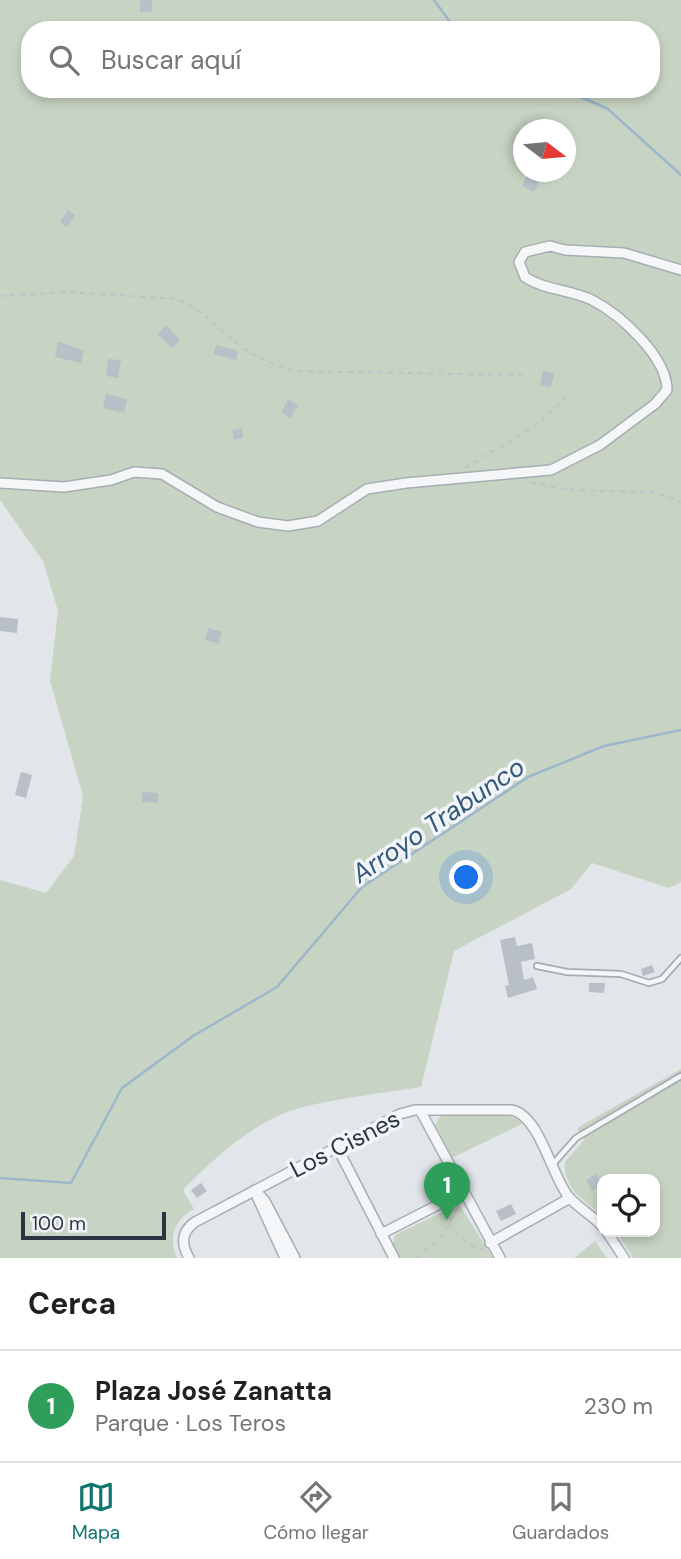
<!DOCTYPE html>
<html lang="es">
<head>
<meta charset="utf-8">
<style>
  body { margin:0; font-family:"DM Sans",sans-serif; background:#f2f2f2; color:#202124 }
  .controls { position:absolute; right:21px; bottom:21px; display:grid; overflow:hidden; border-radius:14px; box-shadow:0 4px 10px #0003 }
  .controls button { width:63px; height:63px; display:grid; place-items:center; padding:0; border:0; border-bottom:2px solid #e0e0e0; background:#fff; color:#202124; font:35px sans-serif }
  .compass { position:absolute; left:513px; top:119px; width:63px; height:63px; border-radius:50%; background:#fff; box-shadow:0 4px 10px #0003; rotate:106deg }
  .scale { position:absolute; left:21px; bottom:18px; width:145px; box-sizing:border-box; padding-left:7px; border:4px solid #293542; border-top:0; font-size:19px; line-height:24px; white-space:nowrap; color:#293542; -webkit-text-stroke:5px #f1f4f8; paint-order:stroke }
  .you { position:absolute; left:467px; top:878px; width:24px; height:24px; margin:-18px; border:5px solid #fff; border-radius:50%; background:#1a73e8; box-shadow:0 0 0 10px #1a73e833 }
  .badge { display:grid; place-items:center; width:46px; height:46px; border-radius:50%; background:#0f766e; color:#fff; font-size:23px; font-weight:700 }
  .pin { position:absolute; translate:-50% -58px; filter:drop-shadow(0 2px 4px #0008) }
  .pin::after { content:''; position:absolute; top:37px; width:24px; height:21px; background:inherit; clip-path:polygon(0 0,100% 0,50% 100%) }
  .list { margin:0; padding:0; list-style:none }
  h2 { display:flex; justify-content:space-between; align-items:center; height:91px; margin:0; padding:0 28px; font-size:30px }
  h2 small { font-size:23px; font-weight:400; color:#757577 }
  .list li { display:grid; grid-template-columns:46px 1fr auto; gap:21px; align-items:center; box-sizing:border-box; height:112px; padding:0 28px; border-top:2px solid #e0e0e0 }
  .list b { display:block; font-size:26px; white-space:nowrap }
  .list p { margin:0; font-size:23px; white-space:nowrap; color:#757577 }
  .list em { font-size:23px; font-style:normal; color:#757577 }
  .icon { flex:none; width:38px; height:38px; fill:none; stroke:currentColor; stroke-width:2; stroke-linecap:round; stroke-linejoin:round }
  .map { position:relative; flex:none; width:681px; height:1258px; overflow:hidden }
  .search { position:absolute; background:#fff; box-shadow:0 4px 10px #0003; left:21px; right:21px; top:21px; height:77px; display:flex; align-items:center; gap:18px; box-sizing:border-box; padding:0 24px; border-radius:28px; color:#757577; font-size:26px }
  .sheet { height:203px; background:#fff }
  nav { display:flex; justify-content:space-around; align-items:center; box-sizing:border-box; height:98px; border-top:2px solid #e0e0e0; background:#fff; font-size:19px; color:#757577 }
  nav a { display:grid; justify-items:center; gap:4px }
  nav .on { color:#0f766e }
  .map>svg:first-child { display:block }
  .green { fill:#c8d4c3; fill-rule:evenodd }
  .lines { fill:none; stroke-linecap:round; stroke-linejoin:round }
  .stream { stroke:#9cb6cb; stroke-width:2.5 }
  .building { fill:#b9bfc7 }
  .lane-casing { stroke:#a7adb4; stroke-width:8 }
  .street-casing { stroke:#a7adb4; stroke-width:12 }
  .path { stroke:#bfc4c9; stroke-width:2; stroke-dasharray:5 5; stroke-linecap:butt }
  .lane { stroke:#f4f6f8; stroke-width:4.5 }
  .street { stroke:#f4f6f8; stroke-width:9 }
  .labels { text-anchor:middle; stroke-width:7; stroke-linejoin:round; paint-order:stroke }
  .street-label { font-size:24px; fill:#293542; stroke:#f1f4f8 }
  .water-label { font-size:26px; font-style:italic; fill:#335777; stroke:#f1f4f8 }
</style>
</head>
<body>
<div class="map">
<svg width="681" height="1258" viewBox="0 0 681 1258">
  <rect width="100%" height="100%" fill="#e2e6ea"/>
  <path class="green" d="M0 0H681V882L669 888 592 863 571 889 454 951 421 1087C382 1093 341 1098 303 1107 258 1118 214 1158 183 1190L194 1209C174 1220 168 1238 177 1258H0V880L46 893 74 856 83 796 50 681 58 611 43 561 0 500ZM30 30H651V89H30ZM524 130H566V172H524Z
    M681 1069V1258H633L617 1232H655V1179H602V1215C585 1202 562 1187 565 1162L584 1140 577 1128Z
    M441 1116H510L524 1123 452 1158 435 1124Z
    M459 1204 493 1258H400L393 1244 395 1235Z
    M595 1241 607 1258H574Z"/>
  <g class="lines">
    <path class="stream" d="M434 0 456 30
      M563 89 608 109 681 175
      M0 1178 71 1183 122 1088 193 1036 277 987 362 887 528 777 604 746 681 730"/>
  </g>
  <path class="building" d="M140 0H152V12H140Z
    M529 172 541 177 534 192 522 186Z
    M68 210 75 215 67 227 60 222Z
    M166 325 180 340 172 348 158 334Z
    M58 341 84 351 81 363 55 357Z
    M216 345 238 351 236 360 214 354Z
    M108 359 121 360 118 378 106 376Z
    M543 371 554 373 551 388 540 385Z
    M106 394 127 399 124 413 103 408Z
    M288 399 298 405 291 418 281 413Z
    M242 428 243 438 234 440 232 430Z
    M0 617 18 619 17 633 0 631Z
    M208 628 222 632 219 644 205 640Z
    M21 772 32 775 26 798 15 795Z
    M142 792 158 793V803L142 802Z
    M515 937 517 946 532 943 535 959 521 962 524 980 533 977 537 989 508 998 505 986 509 985 500 940Z
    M652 965 655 972 643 976 641 969Z
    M589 983H605L604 993 589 992Z
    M596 1174 602 1185 592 1191 586 1180Z
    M201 1183 207 1191 197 1198 191 1190Z
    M511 1204 516 1214 501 1221 496 1211Z"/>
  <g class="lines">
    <g class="lane-casing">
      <path id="lane" d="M537 966 567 972 621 974 649 983 662 979 681 958
        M553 1164 576 1138 681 1076"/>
    </g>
    <g class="street-casing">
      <path id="street" d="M0 483 64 487 111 480 134 472 162 474 217 507 258 522 288 526 318 521 367 489 406 483 551 470 600 445 655 404 667 390C667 357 621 315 592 300 572 290 544 290 525 277L519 262 525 252 550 246 565 250 624 253 681 270
        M420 1110 500 1258
        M337 1147 394 1258
        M255 1190 265 1201 295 1258
        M255 1192 285 1258
        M607 1232 624 1258
        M381 1234 463 1192
        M490 1243 570 1198
        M189 1258C181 1244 181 1232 195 1222L400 1114 415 1110H511C539 1114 551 1174 568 1196 578 1208 592 1215 602 1226"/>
    </g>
    <path class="path" d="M0 296 65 292 177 299C202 309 218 329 239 345 256 358 275 365 295 371L522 375
      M465 468C500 444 537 432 564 398L563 389
      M531 482C572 494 609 490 650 492 660 493 671 499 681 502
      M448 1225 470 1245 483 1250
      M417 1258 442 1236 459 1205"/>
    <use href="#lane" class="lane"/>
    <use href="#street" class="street"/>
  </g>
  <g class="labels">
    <g class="street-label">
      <text transform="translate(345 1144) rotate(-27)" y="8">Los Cisnes</text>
    </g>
    <g class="water-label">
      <text transform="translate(438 820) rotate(-34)" y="9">Arroyo Trabunco</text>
    </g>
  </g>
</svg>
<div class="controls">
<button><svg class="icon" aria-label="locate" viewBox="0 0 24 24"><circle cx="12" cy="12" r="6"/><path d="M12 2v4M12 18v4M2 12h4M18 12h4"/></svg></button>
</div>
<svg class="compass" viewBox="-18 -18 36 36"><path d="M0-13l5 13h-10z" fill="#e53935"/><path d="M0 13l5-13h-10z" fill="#757577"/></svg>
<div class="scale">100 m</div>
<div class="you"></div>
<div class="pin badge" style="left:447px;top:1220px;background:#2e9e5b">1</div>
<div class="search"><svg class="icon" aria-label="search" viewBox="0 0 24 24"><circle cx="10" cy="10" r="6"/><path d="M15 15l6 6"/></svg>Buscar aquí</div>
</div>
<section class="sheet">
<h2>Cerca<small></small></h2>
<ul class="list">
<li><span class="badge" style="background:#2e9e5b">1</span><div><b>Plaza José Zanatta</b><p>Parque · Los Teros</p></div><em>230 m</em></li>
</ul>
</section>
<nav>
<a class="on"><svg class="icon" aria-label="map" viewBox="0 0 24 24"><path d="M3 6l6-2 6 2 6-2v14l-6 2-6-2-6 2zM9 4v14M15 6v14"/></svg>Mapa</a>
<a><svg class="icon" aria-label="directions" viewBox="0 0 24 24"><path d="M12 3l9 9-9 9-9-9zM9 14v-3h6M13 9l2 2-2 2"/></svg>Cómo llegar</a>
<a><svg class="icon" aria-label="saved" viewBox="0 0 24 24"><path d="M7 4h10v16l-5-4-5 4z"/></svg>Guardados</a>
</nav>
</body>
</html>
